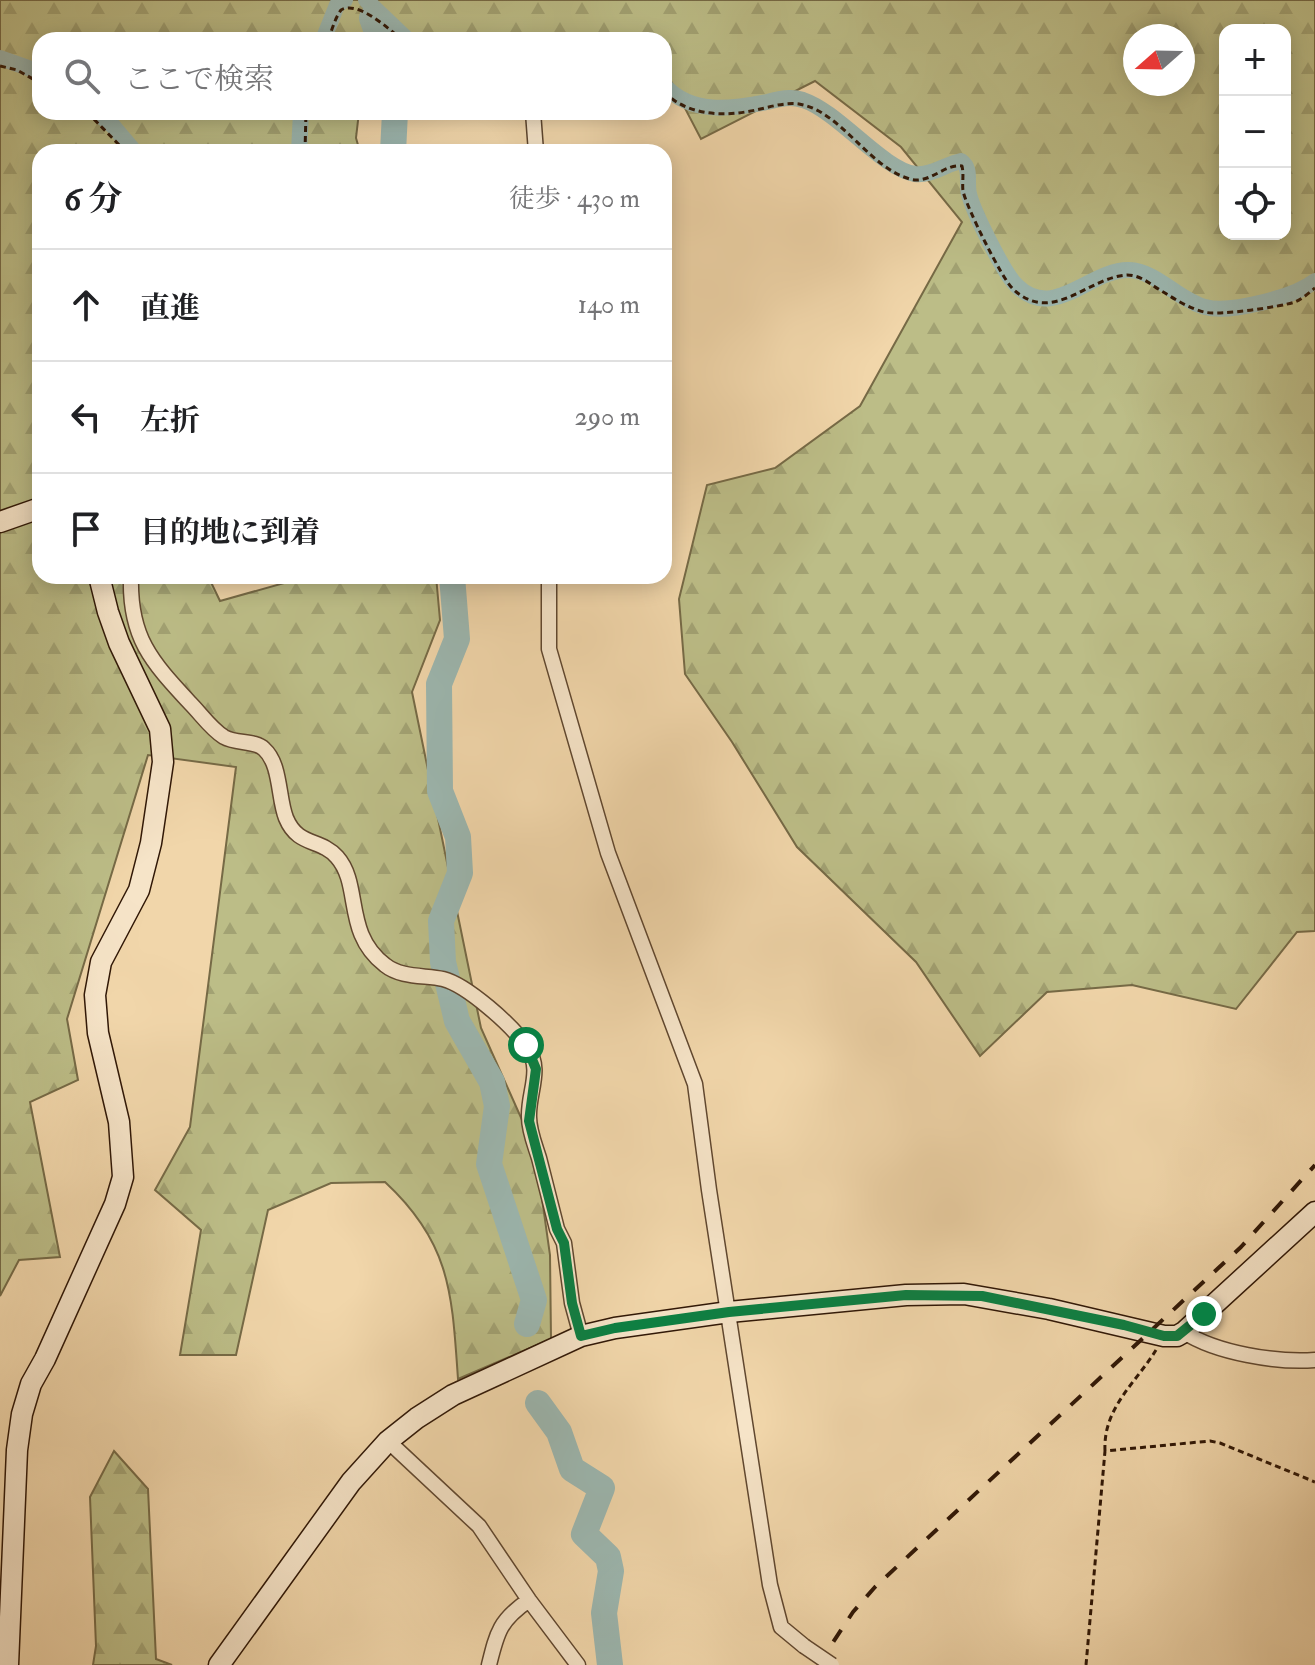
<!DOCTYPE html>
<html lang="ja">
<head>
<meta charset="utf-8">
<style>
  body { margin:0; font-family:"IM FELL Double Pica","Noto Serif JP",serif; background:#f6f6f6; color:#202124 }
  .controls { position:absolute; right:24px; top:24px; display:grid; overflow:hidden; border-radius:16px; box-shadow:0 4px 20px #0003 }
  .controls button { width:72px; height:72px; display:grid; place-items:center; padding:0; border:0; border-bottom:2px solid #e0e0e0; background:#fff; color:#202124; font:40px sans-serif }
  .compass { position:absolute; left:1123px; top:24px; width:72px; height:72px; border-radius:50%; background:#fff; box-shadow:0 4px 20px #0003; rotate:250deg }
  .stop { position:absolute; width:24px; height:24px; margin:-18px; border:6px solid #0b8043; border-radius:50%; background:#fff }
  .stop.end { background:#0b8043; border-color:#fff; box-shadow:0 2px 8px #0008 }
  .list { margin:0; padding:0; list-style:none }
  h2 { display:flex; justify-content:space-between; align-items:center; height:104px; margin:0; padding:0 32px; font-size:34px }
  h2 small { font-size:26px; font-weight:400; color:#757577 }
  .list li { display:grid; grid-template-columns:52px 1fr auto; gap:24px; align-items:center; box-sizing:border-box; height:112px; padding:0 32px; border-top:2px solid #e0e0e0 }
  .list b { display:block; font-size:30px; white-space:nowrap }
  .list em { font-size:26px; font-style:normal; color:#757577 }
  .icon { flex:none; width:44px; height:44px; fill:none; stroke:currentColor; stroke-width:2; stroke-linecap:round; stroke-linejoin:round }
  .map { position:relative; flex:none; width:1315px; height:1665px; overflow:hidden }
  .search { position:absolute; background:#fff; box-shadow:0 4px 20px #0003; left:32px; top:32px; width:640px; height:88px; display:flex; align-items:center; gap:20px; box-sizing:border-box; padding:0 28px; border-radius:24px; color:#757577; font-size:30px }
  .panel { position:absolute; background:#fff; box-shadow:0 4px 20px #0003; left:32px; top:144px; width:640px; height:440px; border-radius:24px }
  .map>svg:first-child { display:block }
  .forest { fill:url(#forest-firs); stroke:#766a46; stroke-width:2; fill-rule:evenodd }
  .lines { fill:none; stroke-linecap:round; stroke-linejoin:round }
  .canal { stroke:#9cb7b0; stroke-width:16 }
  .river { stroke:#9cb7b0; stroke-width:26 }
  .street-casing { stroke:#60472f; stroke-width:17 }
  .secondary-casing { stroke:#301706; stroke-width:23 }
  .path { stroke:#301706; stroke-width:3; stroke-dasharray:6 4; stroke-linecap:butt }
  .street { stroke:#f6e4c8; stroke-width:14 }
  .secondary { stroke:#f6e4c8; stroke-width:20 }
  .rail { stroke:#301706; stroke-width:4; stroke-dasharray:14 14; stroke-linecap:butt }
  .street-bridge-casing { stroke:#60472f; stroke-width:17; stroke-linecap:butt }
  .street-bridge { stroke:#f6e4c8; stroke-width:14 }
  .route { stroke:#0b8043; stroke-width:10 }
</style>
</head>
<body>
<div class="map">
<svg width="1315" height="1665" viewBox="0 0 1315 1665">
  <defs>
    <pattern id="forest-firs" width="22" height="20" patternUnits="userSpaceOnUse" patternTransform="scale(2)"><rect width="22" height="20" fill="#bcbd87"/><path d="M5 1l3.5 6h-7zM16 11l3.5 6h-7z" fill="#a2a273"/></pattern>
  </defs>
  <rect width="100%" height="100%" fill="#f1d6aa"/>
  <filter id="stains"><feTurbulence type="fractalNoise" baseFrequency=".0025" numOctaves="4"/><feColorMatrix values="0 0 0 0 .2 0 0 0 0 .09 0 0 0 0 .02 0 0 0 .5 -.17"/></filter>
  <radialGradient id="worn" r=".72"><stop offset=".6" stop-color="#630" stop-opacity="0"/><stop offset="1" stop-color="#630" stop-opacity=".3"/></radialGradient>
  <path class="forest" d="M0 0H1315V931L1297 932 1236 1009 1132 985 1047 992 980 1056 916 962 797 847 732 742 685 674 679 599 707 485 775 468 860 406 962 222 901 147 815 81 701 139 664 68V40H40V112H359L356 138 360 152H40V576H208L220 601 309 576H436L440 620 412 692 481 1028 535 1149 550 1255 551 1339 458 1379C452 1294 451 1243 385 1182L331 1183 268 1210 236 1355H180L201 1230 155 1190 190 1127 236 767 148 755 67 1019 78 1080 30 1102 60 1257 19 1260 0 1296ZM1225 30H1285V234H1225ZM1135 36H1183V84H1135Z
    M114 1451 148 1489 156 1659 172 1665H93L96 1646 90 1497Z"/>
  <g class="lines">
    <path class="canal" d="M366 0 408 40
      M323 40 337 5 345 0
      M0 58 40 72
      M664 85C691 115 731 109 767 102 779 99 790 96 803 100 839 112 882 169 915 174 931 176 946 164 961 161 972 169 966 182 969 194 973 211 1004 274 1017 286 1054 322 1090 269 1129 270 1157 271 1178 300 1205 307 1230 314 1294 297 1315 281
      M96 112 113 126 135 152
      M299 152 301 112"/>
    <path class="river" d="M372 18 380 40
      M393 152 395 112
      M452 576 457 639 439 684 440 791 458 837 460 873 441 921 443 962 457 1021 492 1082 497 1106 489 1164 534 1300 527 1324
      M538 1403 559 1432 572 1469 602 1488 584 1534 608 1557 611 1571 604 1613 610 1665"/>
    <g class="street-casing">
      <path id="street" d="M533 112 536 152
        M131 576C129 637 151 661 190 703 201 714 211 729 224 737 236 744 255 740 264 749 281 764 278 798 286 818 298 847 320 838 337 857 362 885 343 933 385 965 401 978 425 975 443 979 467 985 513 1026 527 1047 543 1070 528 1092 529 1117 529 1131 535 1145 539 1158 545 1182 551 1206 557 1229L564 1243 572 1303 581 1336
        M549 576V649L608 853 695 1084 709 1190 770 1585 781 1627 804 1646
        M1184 1332C1216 1353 1277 1363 1315 1360
        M388 1441 479 1526 529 1600 578 1665
        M489 1665C497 1632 500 1620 529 1600"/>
    </g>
    <g class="secondary-casing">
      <path id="secondary" d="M0 522 40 508
        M8 1665 17 1450 22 1414 31 1384 45 1359 115 1204 123 1177 119 1122 98 1033 95 995 101 962 139 890 151 843 163 762 160 729 119 643 108 612 99 576
        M219 1665 351 1482 388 1441 417 1418 453 1395 581 1336 615 1328 729 1312 906 1295 964 1294 1049 1309 1164 1336H1177L1184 1332 1315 1212"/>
    </g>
    <path class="path" d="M328 40C332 30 335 18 341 10 358 0 389 29 402 40
      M0 66 17 70 40 83
      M664 92C688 116 724 117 756 110 770 107 785 102 799 104 841 111 869 168 910 179 929 185 945 163 962 166 964 175 962 183 963 191 966 206 1002 279 1013 289 1052 326 1088 277 1127 275 1142 275 1152 286 1165 293 1176 300 1191 309 1204 312 1218 316 1280 307 1295 302 1302 299 1309 293 1315 288
      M87 112 126 152
      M305 152 306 112
      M1105 1451C1103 1408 1135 1384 1156 1350
      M1086 1665 1105 1451 1210 1441 1220 1443 1315 1482"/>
    <use href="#street" class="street"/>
    <use href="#secondary" class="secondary"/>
    <path class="rail" d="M818 1665 853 1612 875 1587 1241 1247 1315 1165"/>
    <g class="street-bridge-casing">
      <path id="street-bridge" d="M804 1646 832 1665"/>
    </g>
    <use href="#street-bridge" class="street-bridge"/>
  </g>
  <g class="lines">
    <path class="route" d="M526 1045 536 1069 529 1121 557 1229 564 1243 572 1303 581 1336 615 1328 729 1312 906 1295 982 1296 1124 1325 1164 1336H1177L1204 1314"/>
  </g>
  <rect width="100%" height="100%" filter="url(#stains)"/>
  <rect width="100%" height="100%" fill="url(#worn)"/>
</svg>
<div class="controls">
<button>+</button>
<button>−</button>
<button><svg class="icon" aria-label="locate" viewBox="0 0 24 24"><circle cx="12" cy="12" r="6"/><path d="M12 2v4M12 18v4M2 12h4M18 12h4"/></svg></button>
</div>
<svg class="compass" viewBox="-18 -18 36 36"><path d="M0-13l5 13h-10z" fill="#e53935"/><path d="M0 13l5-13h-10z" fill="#757577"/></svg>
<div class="stop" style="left:526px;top:1045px"></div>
<div class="stop end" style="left:1204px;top:1314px"></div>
<div class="search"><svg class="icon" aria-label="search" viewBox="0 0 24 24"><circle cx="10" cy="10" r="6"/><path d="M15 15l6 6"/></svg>ここで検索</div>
<section class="panel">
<h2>6 分<small>徒歩 · 430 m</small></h2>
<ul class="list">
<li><svg class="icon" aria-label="ahead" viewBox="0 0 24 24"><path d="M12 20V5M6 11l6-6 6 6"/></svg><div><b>直進</b></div><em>140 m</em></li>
<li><svg class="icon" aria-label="left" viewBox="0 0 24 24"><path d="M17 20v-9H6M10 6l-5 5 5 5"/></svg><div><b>左折</b></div><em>290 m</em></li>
<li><svg class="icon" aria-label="arrive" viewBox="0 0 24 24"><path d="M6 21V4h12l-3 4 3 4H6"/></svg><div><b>目的地に到着</b></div></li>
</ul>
</section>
</div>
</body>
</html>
